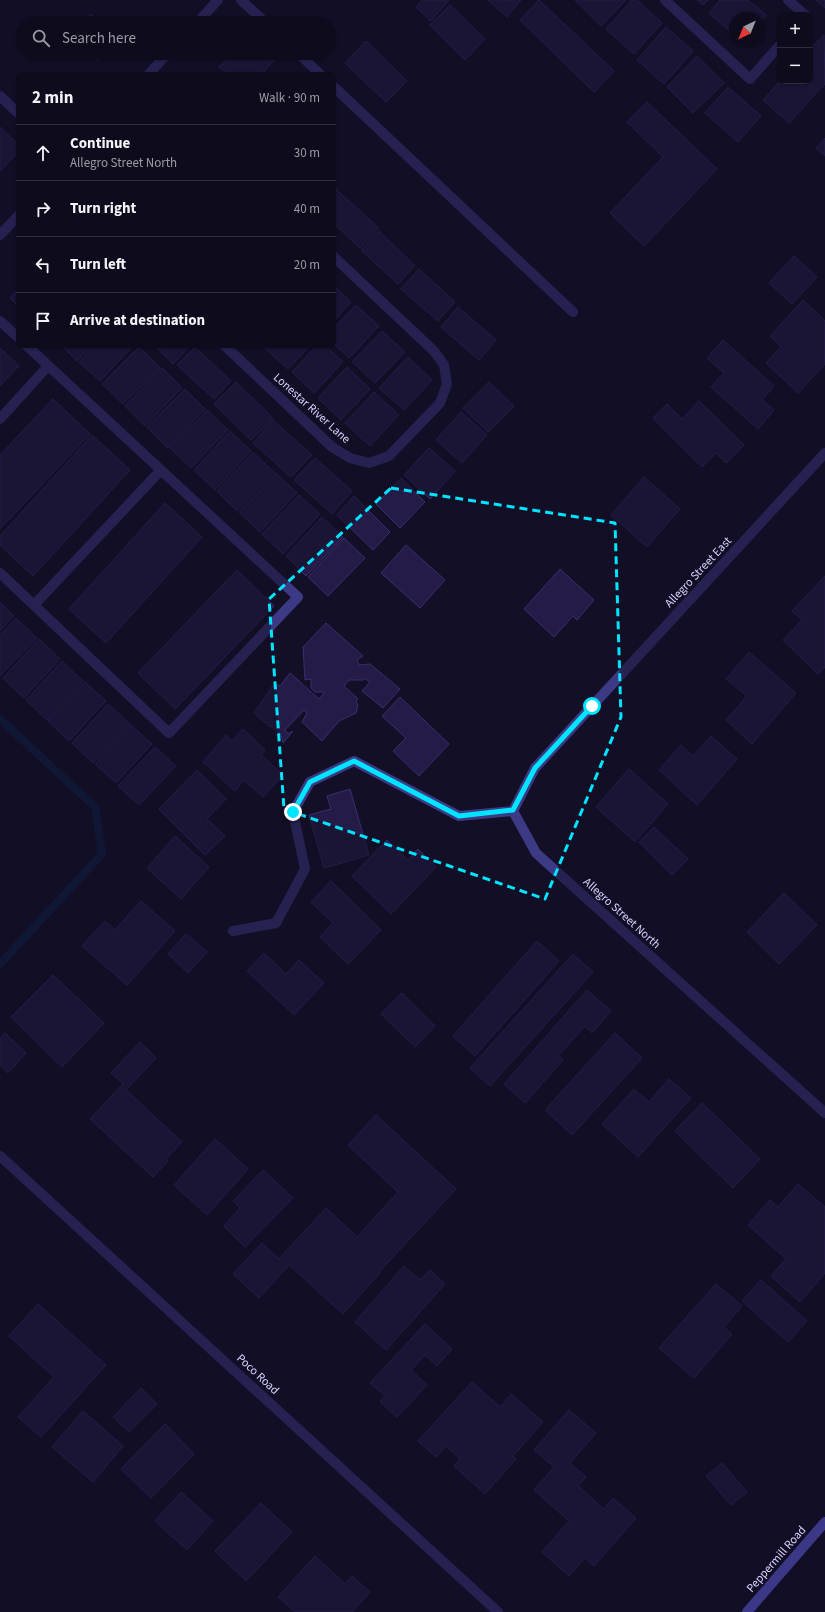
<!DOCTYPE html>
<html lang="en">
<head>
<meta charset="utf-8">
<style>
  body { margin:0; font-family:"Source Sans 3",sans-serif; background:#171425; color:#f1f3f6 }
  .controls { position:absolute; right:12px; top:12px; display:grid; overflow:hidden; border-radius:8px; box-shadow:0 1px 3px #0004 }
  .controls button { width:36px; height:36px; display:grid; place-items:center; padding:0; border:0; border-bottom:1px solid #2e2b3b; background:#0e0b1c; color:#f1f3f6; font:20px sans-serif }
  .compass { position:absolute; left:729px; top:12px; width:36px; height:36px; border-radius:50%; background:#0e0b1c; box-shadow:0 1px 3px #0004; rotate:223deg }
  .stop { position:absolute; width:12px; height:12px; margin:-9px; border:3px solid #00e5ff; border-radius:50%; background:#fff }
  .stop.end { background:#00e5ff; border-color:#fff; box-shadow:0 1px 4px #0008 }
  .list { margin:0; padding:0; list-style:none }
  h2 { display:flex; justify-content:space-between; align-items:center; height:52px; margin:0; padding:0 16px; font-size:17px }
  h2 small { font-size:13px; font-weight:400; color:#9b9ba3 }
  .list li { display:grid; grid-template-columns:26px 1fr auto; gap:12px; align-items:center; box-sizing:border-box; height:56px; padding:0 16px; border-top:1px solid #2e2b3b }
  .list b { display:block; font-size:15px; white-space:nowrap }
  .list p { margin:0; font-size:13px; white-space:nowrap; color:#9b9ba3 }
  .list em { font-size:13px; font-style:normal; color:#9b9ba3 }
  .icon { flex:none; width:22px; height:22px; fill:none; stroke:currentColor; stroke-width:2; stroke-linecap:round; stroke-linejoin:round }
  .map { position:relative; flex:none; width:825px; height:1612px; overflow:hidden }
  .search { position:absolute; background:#0e0b1c; box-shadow:0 1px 3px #0004; left:16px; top:16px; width:320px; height:44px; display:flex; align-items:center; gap:10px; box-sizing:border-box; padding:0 14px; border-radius:22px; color:#9b9ba3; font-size:15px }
  .panel { position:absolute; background:#0e0b1c; box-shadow:0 1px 3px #0004; left:16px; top:72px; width:320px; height:276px; border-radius:8px }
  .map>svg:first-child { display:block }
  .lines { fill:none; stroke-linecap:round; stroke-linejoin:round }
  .stream { stroke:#0c2248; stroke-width:8 }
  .building { fill:#241b47; stroke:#3b2d73 }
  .lane { stroke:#3d3a85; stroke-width:10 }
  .street { stroke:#3d3a85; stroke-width:10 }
  .secondary { stroke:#6f6bff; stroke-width:10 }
  .route { stroke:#00e5ff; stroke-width:5 }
  .marked { fill:none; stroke:#00e5ff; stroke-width:3; stroke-dasharray:8 5; stroke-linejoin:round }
  .labels { text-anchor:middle; stroke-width:3.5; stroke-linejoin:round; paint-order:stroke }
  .street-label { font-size:12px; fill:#d9d4ff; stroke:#130f26 }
</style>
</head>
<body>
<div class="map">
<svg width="825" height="1612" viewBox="0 0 825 1612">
  <rect width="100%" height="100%" fill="#130f26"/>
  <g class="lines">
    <path class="stream" d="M0 719 95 807 102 854 0 964"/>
  </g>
  <path class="building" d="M422 0H449L431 21 416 7Z
    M488 0H521L507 17Z
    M539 0 614 71 594 92 520 20Z
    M575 0H626L601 26Z
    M632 0H637L662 23 634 54 606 29Z
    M697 0H708L703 5Z
    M720 0H748L766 15 759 23V18H735V36L709 13Z
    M816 0H825V8Z
    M450 5 485 39 465 60 430 25Z
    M91 14 101 23H83Z
    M666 27 693 51 664 84 637 60Z
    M824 35 825 84 818 91 808 81H810V49Z
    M366 41 407 81 386 102 345 63Z
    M90 53H105L98 61Z
    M232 53H269L275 59 261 75H229L219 67Z
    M697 56 724 83 693 113 667 87Z
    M780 81H805L817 92 789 123 763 100Z
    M728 87 761 116 738 142 705 113Z
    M647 102 717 169 644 246 610 213 663 157 627 122Z
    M0 127 19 145V151L0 171Z
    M825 138V156L816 148Z
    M333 185 338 190 333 195Z
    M339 192 379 228 360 248 333 223V197Z
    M379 231 415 266 398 284 361 250Z
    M794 256 817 277 792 304 769 283Z
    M419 269 455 302 438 321 401 289Z
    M333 285 351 302 333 322Z
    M19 288V307L10 298Z
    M803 300 825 321V364L798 393 766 363 781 347 770 336Z
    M356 305 379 326 349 358 333 343V329Z
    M458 307 496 340 479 360 441 327Z
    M382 331 405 352 375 383 352 362Z
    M723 340 774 386 762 400 774 410 758 429 711 387 724 373 707 358Z
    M61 345H92L77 361Z
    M95 345H134L100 381 79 362Z
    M154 345H191L173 364Z
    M269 345H311L288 369 266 349Z
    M317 345H325L343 362 314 393 292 372Z
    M139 347 160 368 123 404 102 384Z
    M195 347 231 381 214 399 177 365Z
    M0 348 19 366 0 386Z
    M408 357 432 380 404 410 379 388Z
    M347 367 370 389 341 420 318 398Z
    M162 368 182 388 145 426 125 406Z
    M236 382 273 418 251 440 214 404Z
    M489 382 514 406 488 432 463 408Z
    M185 389 205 409 168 448 147 427Z
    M374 392 399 415 370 446 345 423Z
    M53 399 90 434 0 529V455Z
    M699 401 744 445 726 463 716 453 702 467 653 418 667 404 682 419Z
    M207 410 228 430 191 468 170 448Z
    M461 412 487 435 462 463 436 440Z
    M273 420 312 455 291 477 253 443Z
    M230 431 251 451 215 490 194 470Z
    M92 435 130 470 33 576 0 545V536Z
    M429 448 455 471 430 499 404 475Z
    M253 452 274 472 237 511 217 491Z
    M315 458 352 491 332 514 294 480Z
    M276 473 297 493 260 532 239 512Z
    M644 477 680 509 647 547 611 515Z
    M401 478 425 502 400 528 376 504Z
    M299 495 320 514 283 554 262 534Z
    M354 496 390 532 373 550 337 515Z
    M165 503 202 537 106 643 69 609Z
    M322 517 343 537 306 576 286 556Z
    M344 538 365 558 328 596 308 577Z
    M406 545 445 580 420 608 381 573Z
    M560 569 594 600 577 620 573 616 554 637 524 609Z
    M237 570 274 606 175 709 138 673Z
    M825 576V667L818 674 783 640 802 620 792 611Z
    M0 602 14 616 0 631Z
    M16 618 37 638 0 676V635Z
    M326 623 363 656 357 660 359 665 370 664 400 689 383 708 362 691 370 682 364 678 363 680H349L344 686 358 699 356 701 358 705 356 713 339 721 322 741 302 722 307 713 304 710 285 730 287 733H290L293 731 283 743 281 735 271 726 270 727 254 713 274 684 280 686 290 673 319 699 325 692H315L311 688V679L305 680 303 647Z
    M39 639 60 659 24 698 3 678Z
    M749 652 796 693 752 744 726 720 747 696 726 679Z
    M62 661 83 681 47 720 26 700Z
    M85 682 106 701 69 741 48 721Z
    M400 697 449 744 419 776 393 751 406 738 382 716Z
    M108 704 130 724 93 763 72 743Z
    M131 725 152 744 116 783 95 764Z
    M243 729 265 750 261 755 283 775 263 797 244 780 235 791 203 762 226 735 232 741Z
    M711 736 737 759 697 805 659 770 681 745 693 756Z
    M155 747 176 766 139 805 118 786Z
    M629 769 668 804 635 842 596 807Z
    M197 770 226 799 207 819 225 836 205 855 159 809Z
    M350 789 369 855 324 868 309 815 331 809 327 796Z
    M654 827 688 859 672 875 639 842Z
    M175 836 209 867 181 899 147 868Z
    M387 840 408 860 418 849 436 867 391 914 352 876Z
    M331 881 381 930 348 964 320 937 333 923 311 902Z
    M784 893 817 925 779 964 747 932Z
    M141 901 175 931 127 985 82 946 105 921 115 930Z
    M186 934 207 952 188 973 168 954Z
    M537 941 559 961 475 1056 453 1036Z
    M264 953 286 974 299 960 324 983 294 1015 247 971Z
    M573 954 593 972 490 1086 470 1068Z
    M53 975 104 1023 62 1067 11 1017Z
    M587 990 611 1011 592 1033 585 1026 558 1056 563 1060 525 1103 504 1084Z
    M402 993 435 1026 415 1047 381 1014Z
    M5 1033 26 1053 8 1073 0 1065V1039Z
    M615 1033 642 1058 572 1135 545 1110Z
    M140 1042 156 1058 126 1090 182 1142 166 1159 168 1161 153 1177 90 1119 123 1084 111 1073Z
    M669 1079 691 1098 638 1157 602 1124 634 1089 649 1102Z
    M702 1103 760 1159 733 1188 675 1131Z
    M376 1115 456 1189 379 1272 380 1273 343 1314 289 1265 259 1298 233 1274 262 1243 279 1259 326 1208 357 1237 398 1192 348 1145Z
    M215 1139 248 1169 207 1215 174 1185Z
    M263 1170 293 1198 245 1247 224 1226 240 1208 233 1201Z
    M798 1184 825 1207V1273L800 1302 771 1276 786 1259 748 1225 770 1200 778 1207Z
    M404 1266 420 1280 430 1270 445 1284 386 1350 355 1322Z
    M761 1280 807 1321 788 1342 742 1301Z
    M716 1284 742 1306 724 1327 732 1334 694 1378 659 1348Z
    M38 1304 106 1365 41 1437 18 1417 54 1377 9 1336Z
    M425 1324 452 1349 437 1366 425 1355 411 1370 427 1385 397 1417 380 1402 385 1396 370 1383Z
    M472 1382 500 1407 511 1394 543 1422 513 1456 516 1459 485 1494 454 1466 460 1459 446 1446 436 1457 418 1441Z
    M141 1388 157 1404 129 1432 113 1417Z
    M569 1410 596 1433 570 1463 586 1477 578 1486 604 1509 613 1498 636 1518 594 1566 585 1558 569 1576 542 1552 569 1521 534 1490 554 1467 534 1450Z
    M83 1411 123 1446 93 1482 52 1447Z
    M165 1424 194 1454 151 1498 121 1469Z
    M722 1463 747 1492 731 1505 706 1476Z
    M181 1492 213 1521 187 1550 155 1521Z
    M261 1503 292 1532 246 1581 215 1551Z
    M315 1556 345 1584 352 1576 370 1592 352 1612H295L278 1597Z"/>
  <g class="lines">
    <path class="lane" d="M241 0 266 23
      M298 53 321 75
      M333 86 573 312
      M0 96 19 114
      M0 321 19 338
      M224 345 332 447 350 458 369 463 389 456 440 403 447 384 444 365 434 351 333 256
      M0 419 48 366
      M0 573 169 733 298 597 26 345
      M34 605 161 470
      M233 931 276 923 305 869 293 812 310 782 354 761 459 816 513 811"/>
    <path class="street" d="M665 0 750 79 780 45
      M788 0 805 15
      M197 23 218 0
      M148 75 168 53
      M0 235 19 215
      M825 453 535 768 513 811 536 853 825 1113
      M0 1156 498 1612"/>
    <path class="secondary" d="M747 1612 825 1522"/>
  </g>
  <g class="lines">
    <path class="route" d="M293 812 310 782 354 761 459 816 513 810 535 768 592 706"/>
  </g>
  <path d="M0 0H825V1612H0ZM391 488 615 523 621 717 545 899 284 809 269 599Z" fill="#130f26" fill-opacity=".55" fill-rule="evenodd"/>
  <path class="marked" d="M391 488 615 523 621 717 545 899 284 809 269 599Z"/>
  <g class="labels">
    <g class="street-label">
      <text transform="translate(312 408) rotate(42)" y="4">Lonestar River Lane</text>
      <text transform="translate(698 572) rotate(-47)" y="4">Allegro Street East</text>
      <text transform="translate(622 913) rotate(42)" y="4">Allegro Street North</text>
      <text transform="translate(258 1374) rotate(43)" y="4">Poco Road</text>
      <text transform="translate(776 1559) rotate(-49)" y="4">Peppermill Road</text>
    </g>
  </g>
</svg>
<div class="controls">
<button>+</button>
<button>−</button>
</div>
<svg class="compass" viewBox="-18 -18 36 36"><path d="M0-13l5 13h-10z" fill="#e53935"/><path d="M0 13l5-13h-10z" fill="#9b9ba3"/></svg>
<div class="stop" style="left:592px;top:706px"></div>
<div class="stop end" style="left:293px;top:812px"></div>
<div class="search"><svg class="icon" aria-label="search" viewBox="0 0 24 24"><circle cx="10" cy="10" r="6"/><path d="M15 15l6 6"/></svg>Search here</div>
<section class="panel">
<h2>2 min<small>Walk · 90 m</small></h2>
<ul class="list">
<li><svg class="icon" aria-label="ahead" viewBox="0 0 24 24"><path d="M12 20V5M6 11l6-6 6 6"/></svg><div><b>Continue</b><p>Allegro Street North</p></div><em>30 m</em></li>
<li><svg class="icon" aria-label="right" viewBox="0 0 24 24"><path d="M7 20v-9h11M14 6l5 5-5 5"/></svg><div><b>Turn right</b></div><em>40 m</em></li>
<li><svg class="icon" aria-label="left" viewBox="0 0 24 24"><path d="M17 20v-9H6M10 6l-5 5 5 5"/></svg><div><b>Turn left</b></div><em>20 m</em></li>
<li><svg class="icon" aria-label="arrive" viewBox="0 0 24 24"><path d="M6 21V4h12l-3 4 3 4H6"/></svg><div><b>Arrive at destination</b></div></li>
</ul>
</section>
</div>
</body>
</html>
